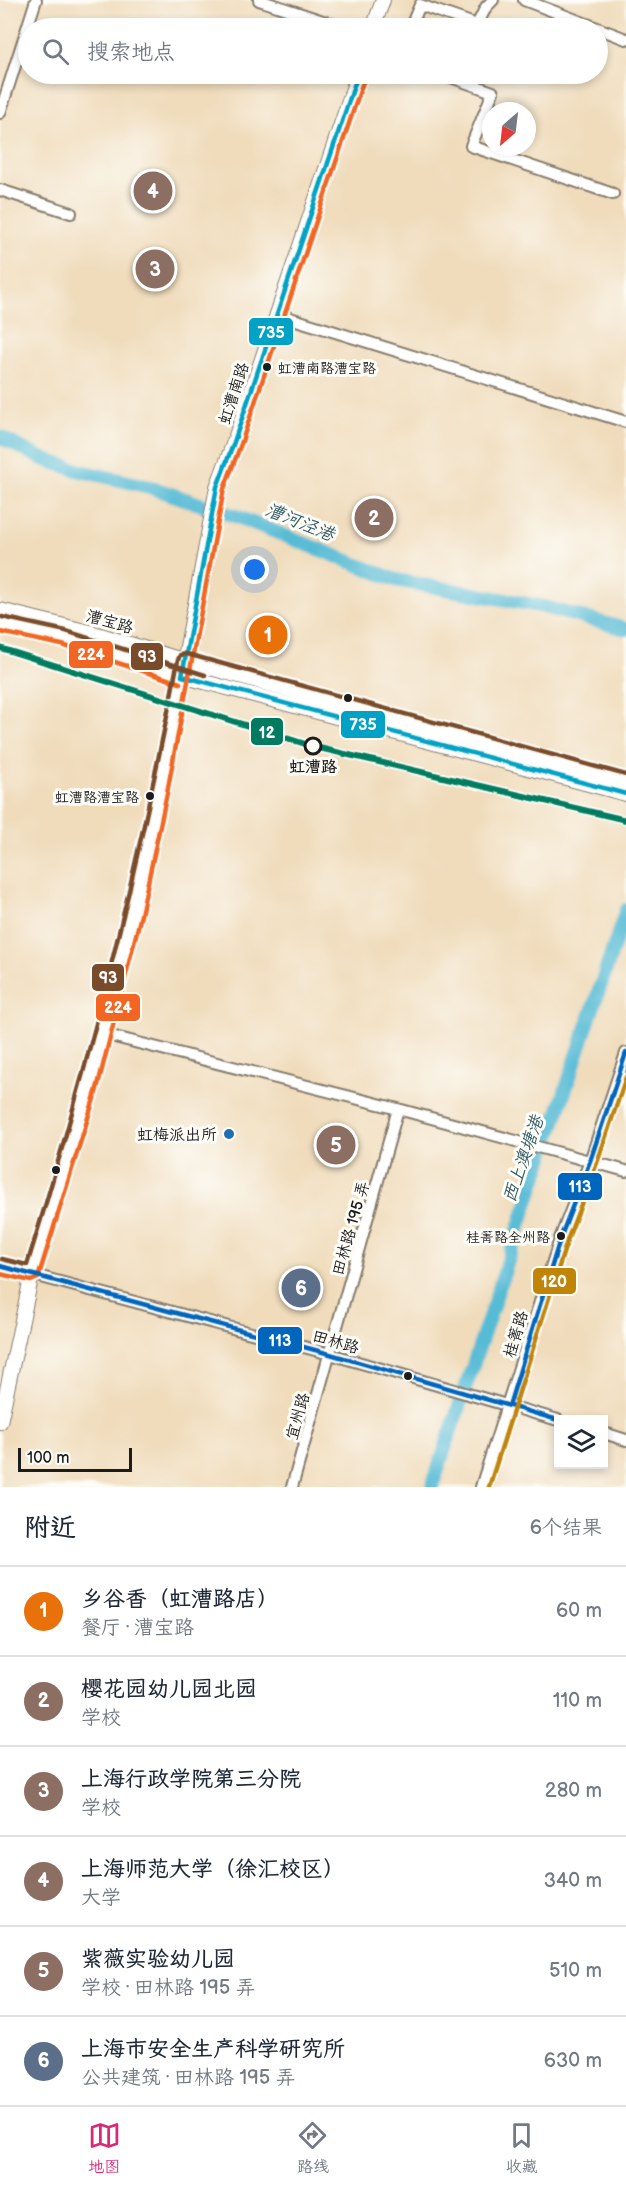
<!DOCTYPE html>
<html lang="zh">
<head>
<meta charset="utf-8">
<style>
  body { margin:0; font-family:"Balsamiq Sans","LXGW WenKai TC",sans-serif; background:#f6f6f7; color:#1f2937 }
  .controls { position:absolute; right:18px; bottom:18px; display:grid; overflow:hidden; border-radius:0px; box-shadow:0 3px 9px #0003 }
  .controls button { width:54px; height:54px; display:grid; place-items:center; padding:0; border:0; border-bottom:2px solid #e0e1e3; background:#fff; color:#1f2937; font:30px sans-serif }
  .compass { position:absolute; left:482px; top:102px; width:54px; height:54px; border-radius:50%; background:#fff; box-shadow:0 3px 9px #0003; rotate:208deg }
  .scale { position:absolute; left:18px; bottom:15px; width:114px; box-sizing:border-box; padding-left:6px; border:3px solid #1c1c1c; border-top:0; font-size:16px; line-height:21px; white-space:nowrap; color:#1c1c1c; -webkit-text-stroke:4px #fdfcf7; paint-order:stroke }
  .you { position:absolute; left:255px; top:570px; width:21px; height:21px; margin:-15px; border:4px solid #fff; border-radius:50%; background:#1a73e8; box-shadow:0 0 0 9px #1a73e833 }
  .badge { display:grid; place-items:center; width:39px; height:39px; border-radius:50%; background:#db2777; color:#fff; font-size:20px; font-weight:700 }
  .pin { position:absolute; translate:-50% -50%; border:3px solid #fff; box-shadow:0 2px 6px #0006 }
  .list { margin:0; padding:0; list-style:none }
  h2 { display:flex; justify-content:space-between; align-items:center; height:78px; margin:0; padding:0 24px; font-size:26px }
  h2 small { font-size:20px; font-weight:400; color:#747a83 }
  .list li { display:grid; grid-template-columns:39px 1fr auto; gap:18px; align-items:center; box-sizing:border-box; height:90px; padding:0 24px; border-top:2px solid #e0e1e3 }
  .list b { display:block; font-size:22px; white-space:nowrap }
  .list p { margin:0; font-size:20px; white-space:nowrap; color:#747a83 }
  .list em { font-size:20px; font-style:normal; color:#747a83 }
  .icon { flex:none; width:33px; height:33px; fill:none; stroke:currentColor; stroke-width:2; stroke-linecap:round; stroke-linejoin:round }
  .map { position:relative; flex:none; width:626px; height:1487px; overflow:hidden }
  .search { position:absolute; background:#fff; box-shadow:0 3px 9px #0003; left:18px; right:18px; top:18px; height:66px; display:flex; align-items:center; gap:15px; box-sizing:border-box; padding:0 21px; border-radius:33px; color:#747a83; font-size:22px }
  .sheet { height:618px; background:#fff }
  nav { display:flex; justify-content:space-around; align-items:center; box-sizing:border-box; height:84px; border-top:2px solid #e0e1e3; background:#fff; font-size:16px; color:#747a83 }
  nav a { display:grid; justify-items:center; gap:3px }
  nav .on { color:#db2777 }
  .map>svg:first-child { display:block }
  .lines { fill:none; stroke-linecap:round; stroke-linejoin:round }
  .river { stroke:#57bbd5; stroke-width:14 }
  .minor-casing { stroke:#867c6c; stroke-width:14 }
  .major-casing { stroke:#867c6c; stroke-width:16 }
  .minor { stroke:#fff; stroke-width:10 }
  .major { stroke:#fff; stroke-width:14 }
  .bus-1-casing { stroke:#fdfcf7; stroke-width:9 }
  .bus-2-casing { stroke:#fdfcf7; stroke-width:9 }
  .bus-3-casing { stroke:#fdfcf7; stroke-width:9 }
  .bus-4-casing { stroke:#fdfcf7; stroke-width:9 }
  .bus-5-casing { stroke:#fdfcf7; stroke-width:9 }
  .bus-1 { stroke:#01a2c5; stroke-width:4.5 }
  .bus-2 { stroke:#f26522; stroke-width:4.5 }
  .bus-3 { stroke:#7a4b2a; stroke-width:4.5 }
  .bus-4 { stroke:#0065bd; stroke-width:4.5 }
  .bus-5 { stroke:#c08407; stroke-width:4.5 }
  .metro-1-casing { stroke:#fdfcf7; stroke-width:10 }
  .metro-1 { stroke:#007b5f; stroke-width:6 }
  .bus-dot { fill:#1c1c1c; stroke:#fdfcf7; stroke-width:2 }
  .stop-dot { fill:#fdfcf7; stroke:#1c1c1c; stroke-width:3 }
  .poi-dot { fill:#1f6fb2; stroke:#fdfcf7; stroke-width:2 }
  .labels { text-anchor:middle; stroke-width:6; stroke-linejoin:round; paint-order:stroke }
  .bus-label { font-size:14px; fill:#1c1c1c; stroke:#fdfcf7; text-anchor:end }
  .street-label { font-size:16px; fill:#1c1c1c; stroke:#fdfcf7 }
  .stop-label { font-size:16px; font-weight:bold; fill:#1c1c1c; stroke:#fdfcf7 }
  .poi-label { font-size:16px; fill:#1c1c1c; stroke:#fdfcf7; text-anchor:end }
  .water-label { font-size:18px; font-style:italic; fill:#345c66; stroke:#fdfcf7 }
  .line-badge { stroke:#fdfcf7; stroke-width:2 }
  .badge-label { font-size:16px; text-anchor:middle; font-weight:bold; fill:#fff }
</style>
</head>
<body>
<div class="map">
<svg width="626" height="1487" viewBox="0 0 626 1487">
  <rect width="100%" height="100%" fill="#fdfcf7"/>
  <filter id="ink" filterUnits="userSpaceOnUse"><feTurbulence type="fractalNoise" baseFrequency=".0167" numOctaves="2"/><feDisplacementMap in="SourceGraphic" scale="12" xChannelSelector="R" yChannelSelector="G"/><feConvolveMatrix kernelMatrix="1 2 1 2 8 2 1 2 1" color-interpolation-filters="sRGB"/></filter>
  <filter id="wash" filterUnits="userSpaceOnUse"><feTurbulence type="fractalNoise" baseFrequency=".008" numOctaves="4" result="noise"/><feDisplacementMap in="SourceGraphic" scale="24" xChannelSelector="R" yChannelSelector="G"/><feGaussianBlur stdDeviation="1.35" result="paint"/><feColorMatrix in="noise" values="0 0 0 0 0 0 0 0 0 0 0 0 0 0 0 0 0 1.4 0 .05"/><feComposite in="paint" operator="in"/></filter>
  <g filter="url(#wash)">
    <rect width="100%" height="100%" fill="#f0dcbb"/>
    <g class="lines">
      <path class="river" d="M0 437 43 459 77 470 150 487 238 517 396 580 540 606 626 629
        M432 1487 626 910"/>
    </g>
  </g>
  <g filter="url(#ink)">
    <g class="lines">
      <g class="minor-casing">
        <path id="minor" d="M259 0 344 28
          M524 0 626 39
          M410 28 420 5 477 25 486 7 493 0
          M442 74 493 92 471 146 613 194
          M0 113 36 0
          M0 190 71 213
          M277 314 626 422
          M103 1034 398 1109 626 1171
          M0 1266 330 1354 558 1420
          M604 1433 626 1440
          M292 1487 398 1109
          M481 1487 561 1236 590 1161 626 1053"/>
      </g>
      <g class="major-casing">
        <path id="major" d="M373 28 383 0
          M0 610 97 634 185 661 626 783
          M0 624 64 638 182 676 626 794
          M0 1422 32 1274 64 1173 119 973 159 796 217 487 234 442 358 74"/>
      </g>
      <use href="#minor" class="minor"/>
      <use href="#major" class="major"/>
      <g class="bus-1-casing">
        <path id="bus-1" d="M358 74 234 442 217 487 182 676 626 794"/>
      </g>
      <g class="bus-2-casing">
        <path id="bus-2" d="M0 632 62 645 180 683
          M0 1274 31 1281 38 1278 97 1089 141 915 167 793 224 489 241 444 365 76"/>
      </g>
      <g class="bus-3-casing">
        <path id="bus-3" d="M2 617 66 631 205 675
          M2 1259 27 1265C89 1066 139 865 178 660L180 655 187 654 626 775"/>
      </g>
      <g class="bus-4-casing">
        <path id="bus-4" d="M0 1266 330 1354 558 1420
          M509 1406 561 1236 590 1161 626 1053"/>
      </g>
      <g class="bus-5-casing">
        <path id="bus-5" d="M489 1487 568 1238 597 1163 626 1077"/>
      </g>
      <use href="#bus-1" class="bus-1"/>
      <use href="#bus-2" class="bus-2"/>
      <use href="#bus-3" class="bus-3"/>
      <use href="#bus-4" class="bus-4"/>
      <use href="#bus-5" class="bus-5"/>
      <g class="metro-1-casing">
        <path id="metro-1" d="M0 648 315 747 626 820"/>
      </g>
      <use href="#metro-1" class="metro-1"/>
    </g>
  </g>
  <g class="bus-dot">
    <circle cx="267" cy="367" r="5"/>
    <circle cx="348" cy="698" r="5"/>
    <circle cx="150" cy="796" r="5"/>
    <circle cx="56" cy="1170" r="5"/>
    <circle cx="561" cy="1236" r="5"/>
    <circle cx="408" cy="1376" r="5"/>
  </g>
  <circle class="stop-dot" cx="313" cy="746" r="8"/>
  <circle class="poi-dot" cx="229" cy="1134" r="6"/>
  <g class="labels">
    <g class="bus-label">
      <text x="278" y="373" text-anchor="start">虹漕南路漕宝路</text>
      <text x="139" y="802">虹漕路漕宝路</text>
      <text x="550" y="1242">桂箐路全州路</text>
    </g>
    <g class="street-label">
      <text transform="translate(233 393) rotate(-72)" y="6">虹漕南路</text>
      <text transform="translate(110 621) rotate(16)" y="6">漕宝路</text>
      <text transform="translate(350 1228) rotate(-74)" y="6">田林路 195 弄</text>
      <text transform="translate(515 1334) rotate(-73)" y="6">桂箐路</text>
      <text transform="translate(336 1341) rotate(16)" y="6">田林路</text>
      <text transform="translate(297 1416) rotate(-74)" y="6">宜州路</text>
    </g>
    <g class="stop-label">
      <text x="313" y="772">虹漕路</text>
    </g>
    <g class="poi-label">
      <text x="217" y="1140">虹梅派出所</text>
    </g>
    <g class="water-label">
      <text transform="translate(300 522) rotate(22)" y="6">漕河泾港</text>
      <text transform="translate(523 1159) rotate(-71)" y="6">西上澳塘港</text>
    </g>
  </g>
  <g class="line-badge">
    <rect x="248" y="317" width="46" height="29" rx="6" fill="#01a2c5"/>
    <rect x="68" y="640" width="46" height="29" rx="6" fill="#f26522"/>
    <rect x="130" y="642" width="34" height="29" rx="6" fill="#7a4b2a"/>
    <rect x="340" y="710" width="46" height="29" rx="6" fill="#01a2c5"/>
    <rect x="250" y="717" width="34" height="29" rx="6" fill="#007b5f"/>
    <rect x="91" y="963" width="34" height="29" rx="6" fill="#7a4b2a"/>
    <rect x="95" y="993" width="46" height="29" rx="6" fill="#f26522"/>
    <rect x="557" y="1172" width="46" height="29" rx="6" fill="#0065bd"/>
    <rect x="532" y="1267" width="45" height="28" rx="6" fill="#c08407"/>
    <rect x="257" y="1326" width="46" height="29" rx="6" fill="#0065bd"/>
  </g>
  <g class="badge-label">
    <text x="271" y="338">735</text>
    <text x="91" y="660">224</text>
    <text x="147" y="662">93</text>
    <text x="363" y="730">735</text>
    <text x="267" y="738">12</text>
    <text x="108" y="983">93</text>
    <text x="118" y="1013">224</text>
    <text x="580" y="1192">113</text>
    <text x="554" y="1287">120</text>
    <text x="280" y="1346">113</text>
  </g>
</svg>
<div class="controls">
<button><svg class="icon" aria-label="layers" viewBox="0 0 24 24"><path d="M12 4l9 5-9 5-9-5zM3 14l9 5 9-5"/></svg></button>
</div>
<svg class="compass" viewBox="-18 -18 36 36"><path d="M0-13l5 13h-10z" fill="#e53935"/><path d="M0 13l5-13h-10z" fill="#747a83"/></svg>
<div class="scale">100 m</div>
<div class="you"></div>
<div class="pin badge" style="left:268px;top:635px;background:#e8710a">1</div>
<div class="pin badge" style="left:374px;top:518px;background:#8d6e63">2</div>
<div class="pin badge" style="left:155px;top:269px;background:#8d6e63">3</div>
<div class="pin badge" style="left:153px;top:191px;background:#8d6e63">4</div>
<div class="pin badge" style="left:336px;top:1145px;background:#8d6e63">5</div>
<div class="pin badge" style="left:301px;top:1288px;background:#5c6f8a">6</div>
<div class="search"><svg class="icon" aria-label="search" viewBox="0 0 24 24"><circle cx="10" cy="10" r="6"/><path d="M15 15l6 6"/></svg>搜索地点</div>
</div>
<section class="sheet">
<h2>附近<small>6个结果</small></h2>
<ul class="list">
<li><span class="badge" style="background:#e8710a">1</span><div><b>乡谷香（虹漕路店）</b><p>餐厅 · 漕宝路</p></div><em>60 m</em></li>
<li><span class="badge" style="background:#8d6e63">2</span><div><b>樱花园幼儿园北园</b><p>学校</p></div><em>110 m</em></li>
<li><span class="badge" style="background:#8d6e63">3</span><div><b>上海行政学院第三分院</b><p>学校</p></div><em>280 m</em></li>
<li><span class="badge" style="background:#8d6e63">4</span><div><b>上海师范大学（徐汇校区）</b><p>大学</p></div><em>340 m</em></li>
<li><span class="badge" style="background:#8d6e63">5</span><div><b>紫薇实验幼儿园</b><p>学校 · 田林路 195 弄</p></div><em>510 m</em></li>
<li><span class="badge" style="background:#5c6f8a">6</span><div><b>上海市安全生产科学研究所</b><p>公共建筑 · 田林路 195 弄</p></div><em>630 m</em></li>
</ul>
</section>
<nav>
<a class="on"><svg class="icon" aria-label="map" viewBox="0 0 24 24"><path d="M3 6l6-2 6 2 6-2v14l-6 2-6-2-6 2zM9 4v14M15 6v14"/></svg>地图</a>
<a><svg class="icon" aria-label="directions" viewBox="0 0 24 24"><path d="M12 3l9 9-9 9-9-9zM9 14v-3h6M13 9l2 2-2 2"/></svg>路线</a>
<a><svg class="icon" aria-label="saved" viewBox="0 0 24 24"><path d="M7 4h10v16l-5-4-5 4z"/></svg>收藏</a>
</nav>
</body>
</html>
